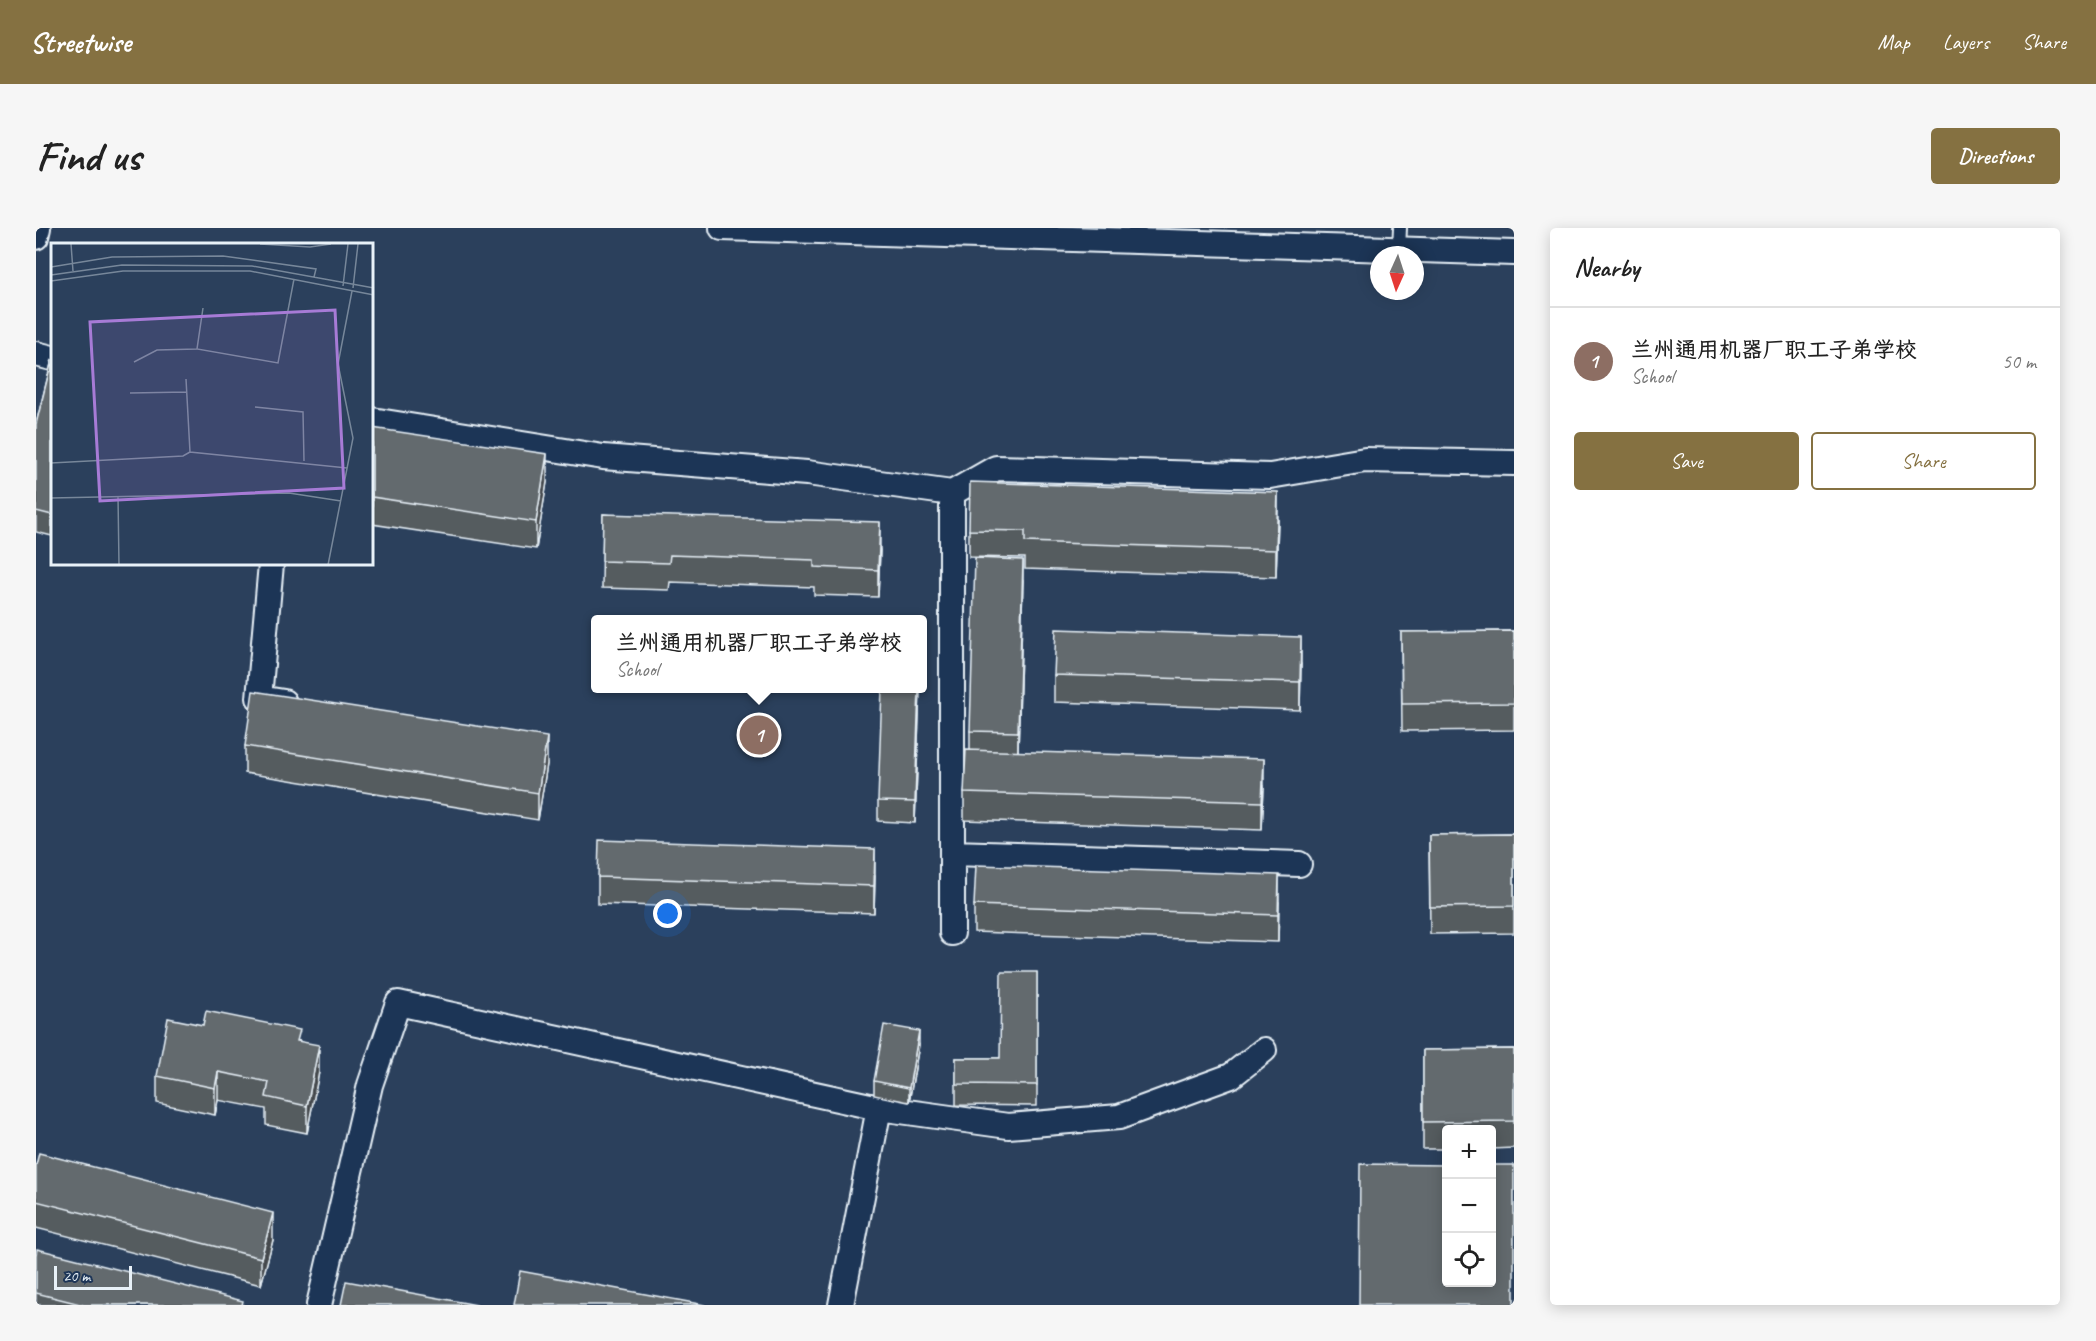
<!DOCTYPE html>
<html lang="en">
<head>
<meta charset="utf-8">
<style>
  body { margin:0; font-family:Caveat,"LXGW WenKai TC",sans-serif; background:#f6f6f6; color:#222 }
  .controls { position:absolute; right:18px; bottom:18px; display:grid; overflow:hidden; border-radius:6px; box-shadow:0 3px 15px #0003 }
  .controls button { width:54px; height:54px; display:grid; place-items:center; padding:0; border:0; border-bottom:2px solid #e0e0e0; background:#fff; color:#222; font:30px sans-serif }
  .compass { position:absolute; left:1334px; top:18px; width:54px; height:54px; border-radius:50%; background:#fff; box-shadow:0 3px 15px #0003; rotate:183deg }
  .scale { position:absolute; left:18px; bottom:15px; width:78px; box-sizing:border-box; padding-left:6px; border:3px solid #e8f1f8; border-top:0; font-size:16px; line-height:21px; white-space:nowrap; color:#e8f1f8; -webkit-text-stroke:4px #1d3557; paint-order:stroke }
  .you { position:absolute; left:632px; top:686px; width:21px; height:21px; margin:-15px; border:4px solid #fff; border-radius:50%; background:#1a73e8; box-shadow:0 0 0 9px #1a73e833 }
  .badge { display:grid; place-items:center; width:39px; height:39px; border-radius:50%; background:#857141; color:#fff; font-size:20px; font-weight:700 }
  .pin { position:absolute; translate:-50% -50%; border:3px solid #fff; box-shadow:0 2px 6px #0006 }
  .popup { position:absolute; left:555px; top:387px; width:336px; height:78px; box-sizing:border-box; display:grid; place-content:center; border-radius:6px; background:#fff; filter:drop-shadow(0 2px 4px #0005); font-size:20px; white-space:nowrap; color:#767676 }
  .popup b { font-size:22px; color:#222 }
  .popup::after { content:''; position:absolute; left:50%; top:100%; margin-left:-12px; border:12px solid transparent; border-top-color:#fff }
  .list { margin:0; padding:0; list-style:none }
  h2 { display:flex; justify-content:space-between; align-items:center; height:78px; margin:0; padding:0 24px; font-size:26px }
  h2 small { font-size:20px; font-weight:400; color:#767676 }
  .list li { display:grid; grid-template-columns:39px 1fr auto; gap:18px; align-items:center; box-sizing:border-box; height:108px; padding:0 24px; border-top:2px solid #e0e0e0 }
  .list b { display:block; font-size:22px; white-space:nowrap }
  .list p { margin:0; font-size:20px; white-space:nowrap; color:#767676 }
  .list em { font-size:20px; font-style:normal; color:#767676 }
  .actions { display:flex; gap:12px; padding:18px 24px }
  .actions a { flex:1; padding:14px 0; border:2px solid #857141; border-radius:6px; text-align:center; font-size:21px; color:#857141 }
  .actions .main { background:#857141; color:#fff }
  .icon { flex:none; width:33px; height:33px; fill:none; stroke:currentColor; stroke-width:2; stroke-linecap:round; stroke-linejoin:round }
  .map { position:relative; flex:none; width:1478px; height:1077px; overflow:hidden; border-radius:6px }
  header { display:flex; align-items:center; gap:36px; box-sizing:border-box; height:84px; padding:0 30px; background:#857141; color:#fff }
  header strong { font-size:28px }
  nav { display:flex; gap:33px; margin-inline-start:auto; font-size:21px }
  .intro { display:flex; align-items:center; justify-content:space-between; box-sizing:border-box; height:144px; padding:0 36px }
  h1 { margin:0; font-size:42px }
  .button { padding:15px 27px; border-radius:6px; background:#857141; color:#fff; font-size:21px; font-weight:700 }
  main { display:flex; gap:36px; padding:0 36px }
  aside { flex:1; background:#fff; border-radius:6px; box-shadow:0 3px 15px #0003 }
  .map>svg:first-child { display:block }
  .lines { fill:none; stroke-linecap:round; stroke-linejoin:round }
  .service-casing { stroke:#e8f1f8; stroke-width:16 }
  .minor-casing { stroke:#e8f1f8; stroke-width:28 }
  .service { stroke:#1d3557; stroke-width:12 }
  .minor { stroke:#1d3557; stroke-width:24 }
  .wall { fill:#555b5f; stroke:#e8f1f8; stroke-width:1.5 }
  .shaded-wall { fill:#454a4d; stroke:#e8f1f8; stroke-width:1.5 }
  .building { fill:#636a6e; stroke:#e8f1f8; stroke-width:1.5 }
  .inset-road { fill:none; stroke:#77879a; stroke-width:1.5 }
  .view { fill:#a77bd6; fill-opacity:0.15; stroke:#a77bd6; stroke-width:3 }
  .inset-edge { fill:none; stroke:#e8f1f8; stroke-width:3 }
</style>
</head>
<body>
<header>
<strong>Streetwise</strong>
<nav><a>Map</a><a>Layers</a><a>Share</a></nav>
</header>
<div class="intro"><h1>Find us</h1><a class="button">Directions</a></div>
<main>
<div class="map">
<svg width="1478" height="1077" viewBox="0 0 1478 1077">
  <rect width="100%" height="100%" fill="#2b405c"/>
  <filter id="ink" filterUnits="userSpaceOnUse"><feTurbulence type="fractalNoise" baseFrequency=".0167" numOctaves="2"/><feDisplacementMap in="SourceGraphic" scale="12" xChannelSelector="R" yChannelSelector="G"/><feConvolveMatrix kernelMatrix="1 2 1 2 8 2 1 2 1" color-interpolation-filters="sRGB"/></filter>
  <g filter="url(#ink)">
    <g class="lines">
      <g class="service-casing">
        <path id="service" d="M1363 21 1364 0"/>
      </g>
      <g class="minor-casing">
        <path id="minor" d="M686 0 1478 25
          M0 9 2 0
          M0 126 16 130
          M336 192 567 229 771 245 916 265V705
          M916 265 960 240 1234 248 1329 232 1478 235
          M235 336 223 470 248 474
          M916 625 1263 636
          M843 880 972 898 1083 889 1195 848 1228 822
          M283 1077 334 857 362 775 843 880 805 1077"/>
      </g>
      <use href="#service" class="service"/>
      <use href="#minor" class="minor"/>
    </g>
    <path class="wall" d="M16 132V308L0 304V196Z
      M336 200 511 254 500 321 336 296Z
      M567 286 844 322 842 369 778 367V359L634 354 633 362 566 360Z
      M1242 291 1240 349 989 341V330L933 329V302Z
      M987 352 982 524 1228 558 1226 602 928 592V565L934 522V503Z
      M1478 403V502L1366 503 1365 404Z
      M1265 436 1264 482 1018 474V447Z
      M884 460 879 595 842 593V573Z
      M209 518 511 536 502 592 209 545Z
      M1478 606V705L1394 706 1393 607Z
      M839 648 838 685 562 676V649Z
      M1243 674 1242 714 938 704V677Z
      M1001 744V878L920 877V830H964Z
      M167 797 264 813 283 844 271 905 230 897V881L182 872 179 887 121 875V848Z
      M883 817 873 874 838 867V853Z
      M1478 821V920L1455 921V902H1410V921H1387V822Z
      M0 937 237 1012 225 1057 0 1000Z
      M0 1027 207 1077H0Z"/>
    <path class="shaded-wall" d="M511 226V254L500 321V294Z
      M1242 264V291L1240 349V322Z
      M844 294V322L842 369V342Z
      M987 332V352L982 525V504Z
      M1265 409V436L1264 482V454Z
      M883 460H884L879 595V574Z
      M511 509V536L502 592V565Z
      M1228 531V558L1226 602V574Z
      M839 621V648L838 685V658Z
      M1243 647V674L1242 714V687Z
      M883 803V817L873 874V860Z
      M283 817V844L271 905V878Z
      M182 844V872L179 887V860Z
      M237 985V1012L225 1057V1030Z"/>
    <path class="building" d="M16 132V287L0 283V196Z
      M336 200 511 226 500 294 336 269Z
      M934 254 1242 264 1240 322 989 314V303L933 302Z
      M567 286 844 294 842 342 778 339V332L634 327 633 335 566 333Z
      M939 330 987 332 982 504 934 503Z
      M1020 401 1265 409 1264 454 1018 447Z
      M1478 403V475L1366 476 1365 404Z
      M846 460H883L879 574 842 573Z
      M217 463 511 509 502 565 209 518Z
      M930 522 1228 531 1226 574 928 565Z
      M1478 606V678L1394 679 1393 607Z
      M563 612 839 621 838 658 562 649Z
      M940 637 1243 647 1242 687 938 677Z
      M965 744H1001V857L920 856V830H964Z
      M170 783 264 802 261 813 283 817 271 878 230 869 233 854 182 844 179 860 121 848 132 790 167 797Z
      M848 797 883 803 873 860 838 853Z
      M1478 821V893L1387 894V822Z
      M3 925 237 985 225 1030 0 973V937Z
      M1324 936 1410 937V1054H1455V937H1478V1077H1323Z
      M1 1021 207 1073 206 1077H48L0 1065V1027Z
      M484 1043 669 1077H478Z
      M310 1053 441 1077H305Z"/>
  </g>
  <g transform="translate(15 15)">
    <rect width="322" height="322" fill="#2b405c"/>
    <path class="inset-road" d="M20 1 22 28M209 1 259 4 280 1M0 24 61 14 172 13 265 26 263 34M0 32 71 22 201 23 323 45M0 38 72 28H199L323 52M292 43 297 1M302 45 307 1M152 65 146 106 227 120 243 36M83 119 106 107 146 106M135 136 139 209 296 225M79 150 136 149M204 164 252 169 253 218M0 220 132 213 139 209M67 253 68 322M0 255 238 250 290 258M277 322 302 195 287 121 301 48"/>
    <path class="view" d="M284 67 293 245 49 258 39 79Z"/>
    <rect width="322" height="322" class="inset-edge"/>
  </g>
</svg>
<div class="controls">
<button>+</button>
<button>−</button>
<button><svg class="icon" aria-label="locate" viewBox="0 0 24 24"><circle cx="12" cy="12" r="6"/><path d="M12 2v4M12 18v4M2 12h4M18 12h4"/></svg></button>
</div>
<svg class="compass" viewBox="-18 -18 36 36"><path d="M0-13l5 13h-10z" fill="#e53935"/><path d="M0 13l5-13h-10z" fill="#767676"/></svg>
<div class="scale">20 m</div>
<div class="you"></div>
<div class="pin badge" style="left:723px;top:507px;background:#8d6e63">1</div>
<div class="popup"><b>兰州通用机器厂职工子弟学校</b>School</div>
</div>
<aside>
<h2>Nearby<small></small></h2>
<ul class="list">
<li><span class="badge" style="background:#8d6e63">1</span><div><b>兰州通用机器厂职工子弟学校</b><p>School</p></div><em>50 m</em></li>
</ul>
<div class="actions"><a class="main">Save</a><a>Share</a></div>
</aside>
</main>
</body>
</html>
